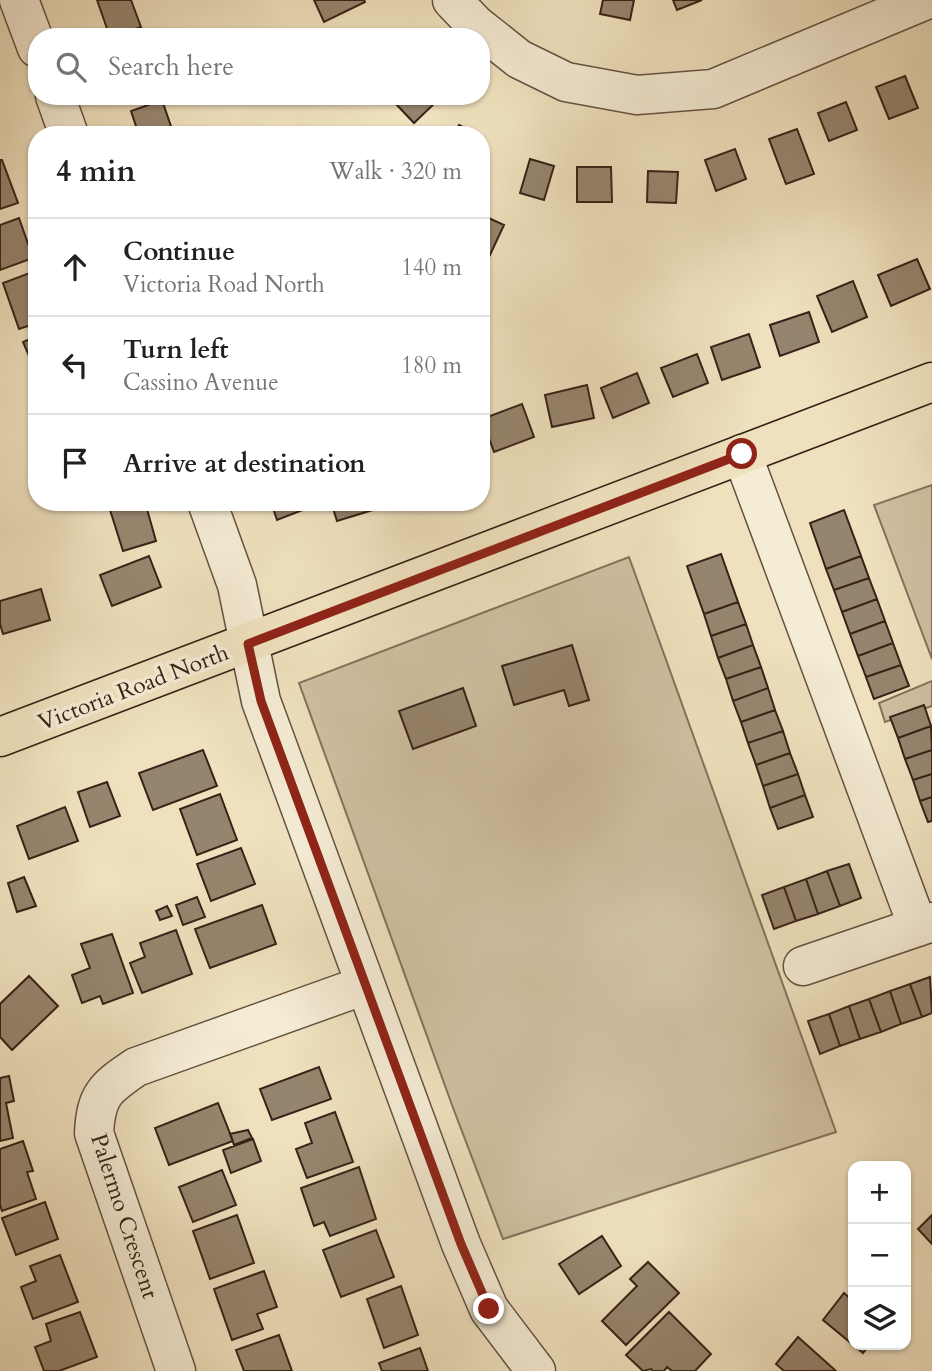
<!DOCTYPE html>
<html lang="en">
<head>
<meta charset="utf-8">
<style>
  body { margin:0; font-family:Cardo,serif; background:#f2f2f2; color:#202124 }
  .controls { position:absolute; right:21px; bottom:21px; display:grid; overflow:hidden; border-radius:14px; box-shadow:0 2px 5px #0004 }
  .controls button { width:63px; height:63px; display:grid; place-items:center; padding:0; border:0; border-bottom:2px solid #e0e0e0; background:#fff; color:#202124; font:35px sans-serif }
  .stop { position:absolute; width:21px; height:21px; margin:-16px; border:5px solid #8f2418; border-radius:50%; background:#fff }
  .stop.end { background:#8f2418; border-color:#fff; box-shadow:0 2px 7px #0008 }
  .list { margin:0; padding:0; list-style:none }
  h2 { display:flex; justify-content:space-between; align-items:center; height:91px; margin:0; padding:0 28px; font-size:30px }
  h2 small { font-size:23px; font-weight:400; color:#757577 }
  .list li { display:grid; grid-template-columns:46px 1fr auto; gap:21px; align-items:center; box-sizing:border-box; height:98px; padding:0 28px; border-top:2px solid #e0e0e0 }
  .list b { display:block; font-size:26px; white-space:nowrap }
  .list p { margin:0; font-size:23px; white-space:nowrap; color:#757577 }
  .list em { font-size:23px; font-style:normal; color:#757577 }
  .icon { flex:none; width:38px; height:38px; fill:none; stroke:currentColor; stroke-width:2; stroke-linecap:round; stroke-linejoin:round }
  .map { position:relative; flex:none; width:932px; height:1371px; overflow:hidden }
  .search { position:absolute; background:#fff; box-shadow:0 2px 5px #0004; left:28px; top:28px; width:462px; height:77px; display:flex; align-items:center; gap:18px; box-sizing:border-box; padding:0 24px; border-radius:28px; color:#757577; font-size:26px }
  .panel { position:absolute; background:#fff; box-shadow:0 2px 5px #0004; left:28px; top:126px; width:462px; height:385px; border-radius:28px }
  .map>svg:first-child { display:block }
  .green { fill:#d0c1a2; stroke:#83725c; stroke-width:2 }
  .building { fill:#96856e; stroke:#362217; stroke-width:2 }
  .lines { fill:none; stroke-linecap:round; stroke-linejoin:round }
  .minor-casing { stroke:#645241; stroke-width:41 }
  .major-casing { stroke:#362217; stroke-width:41 }
  .minor { stroke:#f5ecd5; stroke-width:38 }
  .major { stroke:#efe1be; stroke-width:38 }
  .route { stroke:#8f2418; stroke-width:9 }
  .labels { text-anchor:middle; stroke-width:7; stroke-linejoin:round; paint-order:stroke }
  .street-label { font-size:23px; fill:#362217; stroke:#f5ecd5 }
</style>
</head>
<body>
<div class="map">
<svg width="932" height="1371" viewBox="0 0 932 1371">
  <rect width="100%" height="100%" fill="#efe1be"/>
  <filter id="stains"><feTurbulence type="fractalNoise" baseFrequency=".00286" numOctaves="4"/><feColorMatrix values="0 0 0 0 .2 0 0 0 0 .09 0 0 0 0 .02 0 0 0 .5 -.17"/></filter>
  <radialGradient id="worn" r=".72"><stop offset=".6" stop-color="#630" stop-opacity="0"/><stop offset="1" stop-color="#630" stop-opacity=".3"/></radialGradient>
  <path class="green" d="M932 485V659L874 505Z
    M629 557 836 1132 503 1239 452 1105 299 683Z
    M932 681V706L885 722 879 703Z"/>
  <path class="building" d="M97 0H131L141 27 110 37Z
    M314 0H364L365 2 324 22Z
    M603 0H634L630 20 600 14Z
    M673 0H702L677 10Z
    M905 76 918 108 889 119 876 87Z
    M400 96H433L437 101 414 123 394 102Z
    M162 100 174 135H139L131 111Z
    M846 102 857 130 829 141 818 113Z
    M459 125 479 135H454Z
    M797 129 814 174 786 184 769 139Z
    M735 149 746 179 716 191 705 160Z
    M530 159 554 166 544 200 520 193Z
    M0 160H2L18 203 0 209Z
    M577 167H611L612 202H577Z
    M648 171 678 172 676 203 647 202Z
    M482 215 504 225 489 257 481 253Z
    M19 218 33 258 0 270V225Z
    M917 259 930 289 891 306 878 275Z
    M35 271 37 277V323L19 329 3 283Z
    M853 281 867 317 832 332 817 296Z
    M809 312 819 342 780 356 770 325Z
    M749 334 760 367 722 380 711 347Z
    M37 336V374L23 342Z
    M697 354 708 383 673 397 661 368Z
    M637 373 649 403 613 418 601 388Z
    M587 385 594 418 552 427 545 395Z
    M522 404 534 437 494 452 482 419Z
    M134 502H145L156 541 123 551 110 510Z
    M271 502H317L318 504 277 520Z
    M331 502H374L376 509 337 521Z
    M844 510 861 556 826 569 810 523Z
    M721 554 738 602 704 614 687 566Z
    M149 556 161 587 112 606 100 575Z
    M861 556 869 578 834 590 826 569Z
    M869 578 877 599 842 612 834 590Z
    M41 589 50 620 3 634 0 624V601Z
    M877 599 885 621 850 634 842 612Z
    M738 602 746 624 711 636 704 614Z
    M885 621 893 643 858 656 850 634Z
    M746 624 753 645 718 658 711 636Z
    M893 643 901 665 866 677 858 656Z
    M572 645 589 700 569 706 564 690 514 705 502 666Z
    M753 645 761 667 726 679 718 658Z
    M901 665 909 686 874 699 866 677Z
    M761 667 768 688 733 701 726 679Z
    M463 688 476 726 413 749 399 711Z
    M768 688 775 710 741 722 733 701Z
    M924 705 931 726 898 738 890 717Z
    M775 710 783 731 748 743 741 722Z
    M931 726 932 750 905 759 898 738Z
    M783 731 790 753 756 765 748 743Z
    M203 750 217 786 153 810 139 773Z
    M932 750V774L913 780 905 759Z
    M790 753 798 774 763 786 756 765Z
    M798 774 805 795 770 808 763 786Z
    M932 774V797L920 801 913 780Z
    M107 782 120 816 90 827 78 792Z
    M220 794 237 840 197 855 180 809Z
    M805 795 813 817 778 829 770 808Z
    M932 797V821L928 822 920 801Z
    M65 807 78 841 29 859 17 826Z
    M241 848 255 884 211 901 197 864Z
    M849 864 861 898 840 906 827 871Z
    M827 871 840 906 818 914 806 879Z
    M24 877 36 906 17 912 8 883Z
    M806 879 818 914 796 921 784 887Z
    M784 887 796 921 774 929 762 895Z
    M197 897 205 917 183 925 176 905Z
    M262 905 276 944 210 968 195 929Z
    M167 906 172 916 160 920 156 911Z
    M176 930 192 974 142 993 130 963 145 957 140 943Z
    M112 934 133 993 103 1004 100 996 82 1003 72 975 90 968 81 944Z
    M29 976 58 1006 12 1050 0 1037V1004Z
    M930 977 932 1013 922 1017 910 984Z
    M910 984 922 1017 901 1024 890 991Z
    M890 991 901 1024 881 1032 869 999Z
    M869 999 881 1032 860 1039 849 1006Z
    M849 1006 860 1039 840 1046 829 1014Z
    M829 1014 840 1046 820 1054 808 1021Z
    M319 1067 331 1099 272 1120 260 1089Z
    M9 1076 14 1101 6 1103 13 1138 0 1141V1078Z
    M218 1103 233 1141 169 1165 155 1128Z
    M335 1112 353 1162 307 1178 296 1149 312 1143 305 1123Z
    M248 1130 252 1138 234 1145 230 1134Z
    M253 1139 261 1161 231 1173 223 1150Z
    M23 1141 33 1171 27 1172 36 1199 2 1211 0 1205V1149Z
    M359 1167 376 1219 330 1236 324 1222 314 1226 301 1188Z
    M222 1170 236 1205 193 1222 179 1187Z
    M45 1202 58 1239 16 1255 2 1218Z
    M237 1215 254 1263 210 1279 193 1231Z
    M932 1215V1244L918 1229Z
    M376 1230 394 1277 341 1297 323 1250Z
    M602 1236 621 1266 579 1294 559 1264Z
    M60 1255 78 1302 33 1319 21 1287 36 1281 30 1266Z
    M648 1262 679 1293 626 1345 602 1321 637 1286 630 1279Z
    M264 1271 277 1307 257 1314 263 1329 232 1340 214 1289Z
    M401 1286 418 1335 384 1348 367 1299Z
    M844 1293 853 1301V1345H869L863 1353 823 1320Z
    M80 1312 97 1357 59 1371H44L35 1347 51 1341 46 1324Z
    M669 1312 711 1354 695 1371H672L667 1367 664 1371H653L651 1369 643 1371 626 1355Z
    M279 1335 292 1371H244L236 1350Z
    M798 1337 836 1371H784L776 1364Z
    M420 1348 428 1371H382L379 1363Z"/>
  <g class="lines">
    <g class="minor-casing">
      <path id="minor" d="M19 0 37 48
        M452 0 475 24 519 59 566 82 637 95 713 89 926 0
        M55 96 69 135
        M742 454 918 927
        M207 502 237 585 261 701 461 1244 489 1309 536 1371
        M803 966 932 922
        M176 1371 94 1133C96 1095 105 1088 136 1067L365 985"/>
    </g>
    <g class="major-casing">
      <path id="major" d="M0 737 932 382"/>
    </g>
    <use href="#minor" class="minor"/>
    <use href="#major" class="major"/>
  </g>
  <g class="lines">
    <path class="route" d="M489 1309 461 1244 261 701 248 644 742 454"/>
  </g>
  <g class="labels">
    <g class="street-label">
      <text transform="translate(133 687) rotate(-21)" y="8">Victoria Road North</text>
      <text transform="translate(125 1216) rotate(72)" y="8">Palermo Crescent</text>
    </g>
  </g>
  <rect width="100%" height="100%" filter="url(#stains)"/>
  <rect width="100%" height="100%" fill="url(#worn)"/>
</svg>
<div class="controls">
<button>+</button>
<button>−</button>
<button><svg class="icon" aria-label="layers" viewBox="0 0 24 24"><path d="M12 4l9 5-9 5-9-5zM3 14l9 5 9-5"/></svg></button>
</div>
<div class="stop" style="left:742px;top:454px"></div>
<div class="stop end" style="left:489px;top:1309px"></div>
<div class="search"><svg class="icon" aria-label="search" viewBox="0 0 24 24"><circle cx="10" cy="10" r="6"/><path d="M15 15l6 6"/></svg>Search here</div>
<section class="panel">
<h2>4 min<small>Walk · 320 m</small></h2>
<ul class="list">
<li><svg class="icon" aria-label="ahead" viewBox="0 0 24 24"><path d="M12 20V5M6 11l6-6 6 6"/></svg><div><b>Continue</b><p>Victoria Road North</p></div><em>140 m</em></li>
<li><svg class="icon" aria-label="left" viewBox="0 0 24 24"><path d="M17 20v-9H6M10 6l-5 5 5 5"/></svg><div><b>Turn left</b><p>Cassino Avenue</p></div><em>180 m</em></li>
<li><svg class="icon" aria-label="arrive" viewBox="0 0 24 24"><path d="M6 21V4h12l-3 4 3 4H6"/></svg><div><b>Arrive at destination</b></div></li>
</ul>
</section>
</div>
</body>
</html>
